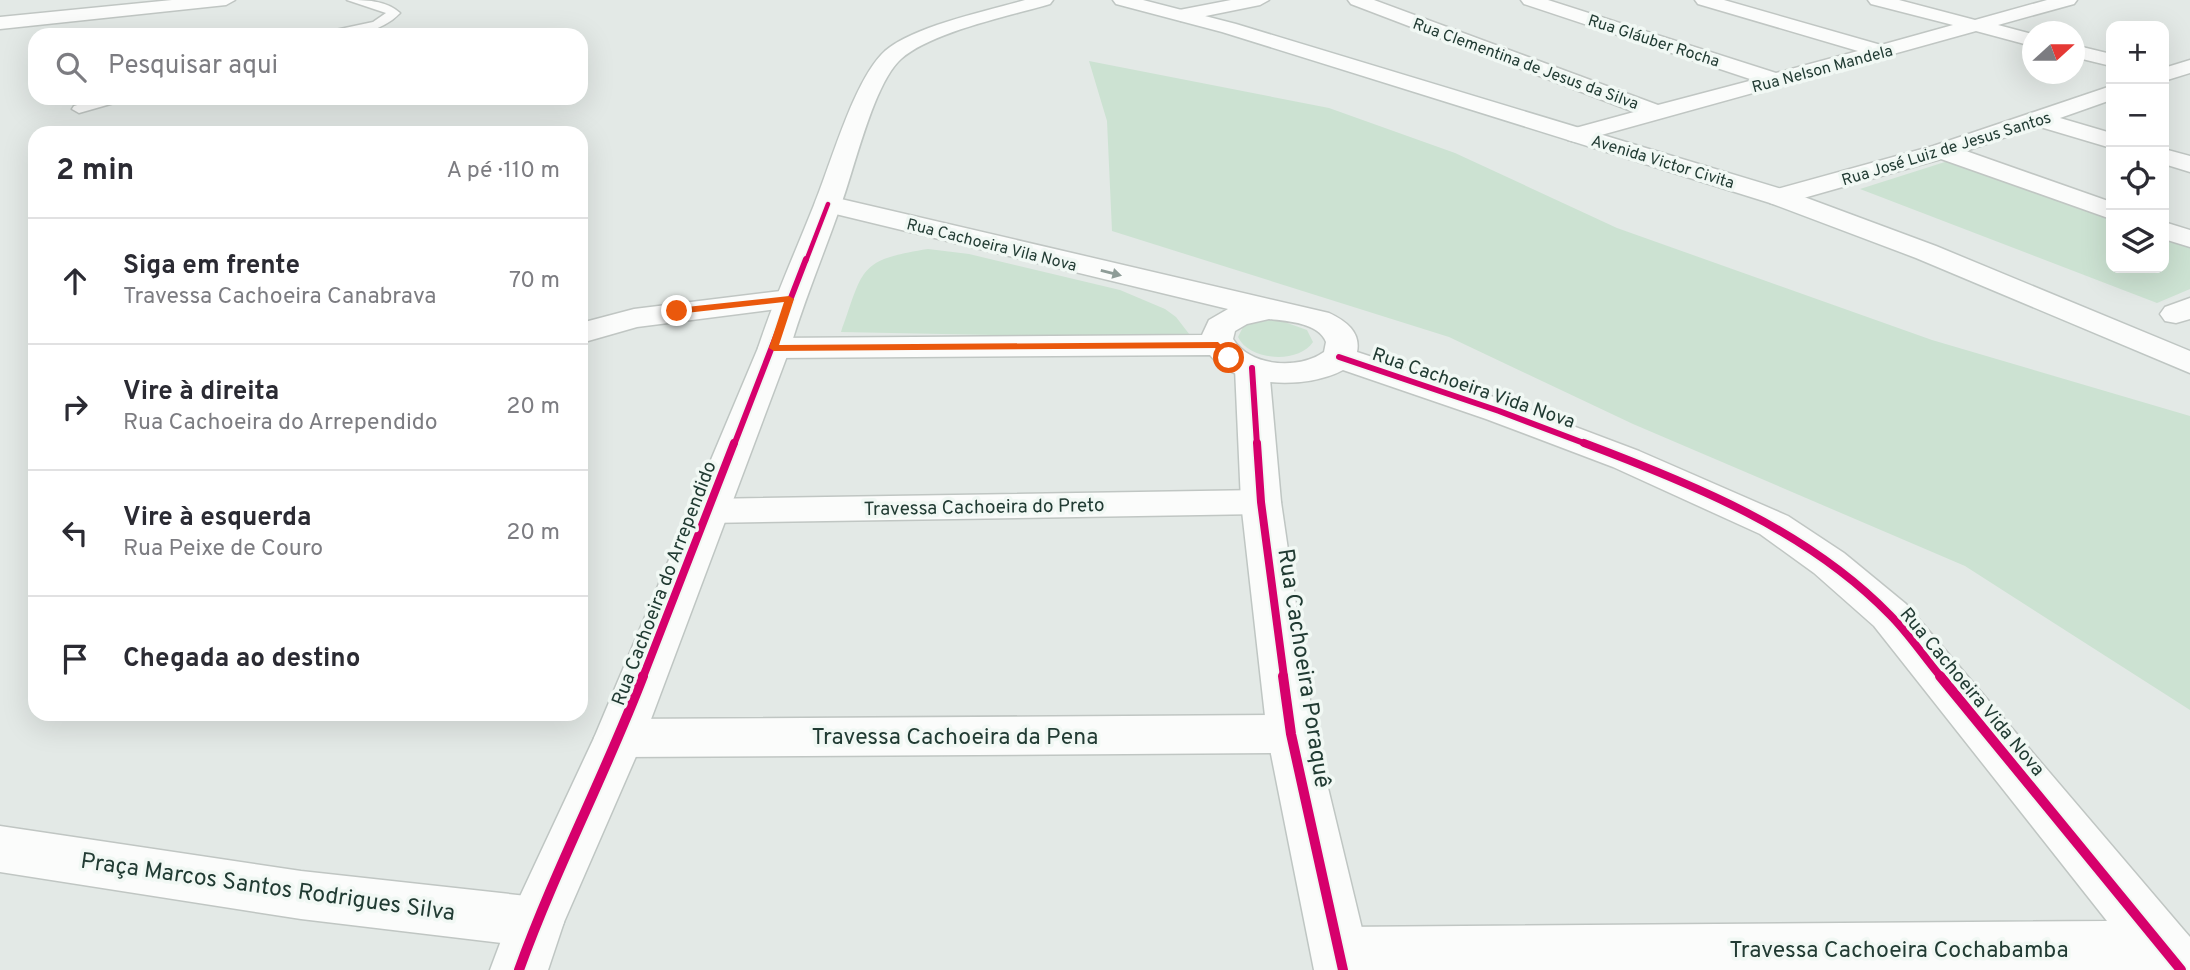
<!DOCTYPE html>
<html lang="pt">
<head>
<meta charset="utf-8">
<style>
  body { margin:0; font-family:Overpass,sans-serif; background:#f7f7f7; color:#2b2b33 }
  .controls { position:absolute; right:21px; top:21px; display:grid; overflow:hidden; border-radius:14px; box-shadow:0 7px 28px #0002 }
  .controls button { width:63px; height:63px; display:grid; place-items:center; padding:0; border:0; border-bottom:2px solid #e1e1e2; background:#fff; color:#2b2b33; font:35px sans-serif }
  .compass { position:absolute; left:2022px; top:21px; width:63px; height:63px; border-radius:50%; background:#fff; box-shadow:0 7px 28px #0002; rotate:69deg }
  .stop { position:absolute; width:21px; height:21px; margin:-16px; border:5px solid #ea580c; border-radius:50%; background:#fff }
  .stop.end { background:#ea580c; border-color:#fff; box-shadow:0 2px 7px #0008 }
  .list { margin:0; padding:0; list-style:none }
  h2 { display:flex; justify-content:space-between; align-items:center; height:91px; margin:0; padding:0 28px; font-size:30px }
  h2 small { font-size:23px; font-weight:400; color:#7c7c81 }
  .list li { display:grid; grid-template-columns:46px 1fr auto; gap:21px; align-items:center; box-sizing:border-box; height:126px; padding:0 28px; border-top:2px solid #e1e1e2 }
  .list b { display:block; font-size:26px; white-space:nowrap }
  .list p { margin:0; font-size:23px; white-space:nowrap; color:#7c7c81 }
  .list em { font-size:23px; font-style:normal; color:#7c7c81 }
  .icon { flex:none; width:38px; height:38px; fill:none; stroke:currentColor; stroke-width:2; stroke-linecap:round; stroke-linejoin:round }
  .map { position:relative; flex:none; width:2190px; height:970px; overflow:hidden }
  .search { position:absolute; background:#fff; box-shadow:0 7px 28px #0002; left:28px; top:28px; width:560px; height:77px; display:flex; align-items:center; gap:18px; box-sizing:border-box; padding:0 24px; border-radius:21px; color:#7c7c81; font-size:26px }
  .panel { position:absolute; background:#fff; box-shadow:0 7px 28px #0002; left:28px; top:126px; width:560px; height:595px; border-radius:21px }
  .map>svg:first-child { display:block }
  .green { fill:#cce2d2 }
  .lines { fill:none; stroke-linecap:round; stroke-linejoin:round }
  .lane-casing { stroke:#c0c6c3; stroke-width:3 }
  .street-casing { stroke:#c0c6c3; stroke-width:3 }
  .secondary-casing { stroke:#bfc6c3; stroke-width:3 }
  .lane { fill:#fbfcfb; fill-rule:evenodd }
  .street { fill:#fbfcfb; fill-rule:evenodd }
  .secondary { fill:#fbfcfb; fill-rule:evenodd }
  .cycleway-far3-casing { stroke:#f1f8f4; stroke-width:7 }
  .cycleway-far2-casing { stroke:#f1f8f4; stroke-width:10 }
  .cycleway-far1-casing { stroke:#f1f8f4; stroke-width:12 }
  .cycleway-casing { stroke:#f1f8f4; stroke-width:14 }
  .cycleway-far3 { stroke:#d6006c; stroke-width:4.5 }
  .cycleway-far2 { stroke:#d6006c; stroke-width:6 }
  .cycleway-far1 { stroke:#d6006c; stroke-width:8 }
  .cycleway { stroke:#d6006c; stroke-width:10 }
  .oneway { fill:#8e9c97 }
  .route { fill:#ea580c }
  .labels { text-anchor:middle; stroke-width:7; stroke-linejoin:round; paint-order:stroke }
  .far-street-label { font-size:16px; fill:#213b33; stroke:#f1f8f4 }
  .street-label { font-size:19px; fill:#213b33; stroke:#f1f8f4 }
  .near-street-label { font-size:23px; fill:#213b33; stroke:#f1f8f4 }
</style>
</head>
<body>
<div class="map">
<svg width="2190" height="970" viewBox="0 0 2190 970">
  <rect width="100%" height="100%" fill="#e3e9e6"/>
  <path class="green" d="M1089 61 1329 108 1455 153 1617 228 1932 340 2190 416V710L1965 566 1633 424 1449 337 1112 231 1107 121Z
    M1948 161 2111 218V268H2164V236L2190 245V289L2157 303 1860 189Z
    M928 249 969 254 1120 290 1165 309 1176 317 1193 339 841 332C864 269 857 260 928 249Z
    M1276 319 1307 330 1313 342C1299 364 1249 361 1238 337L1244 325Z"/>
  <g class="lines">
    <g class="lane-casing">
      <path id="lane" d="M347 0C365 0 386 0 400 13 380 34 351 35 324 35L326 32 373 22 386 13Z
        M101 98H123L121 101 79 113 72 109 74 106Z"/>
    </g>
    <g class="street-casing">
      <path id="street" d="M172 0H235L226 5 0 29V17Z
        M1231 0H1269L1260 5 1181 21 1172 15 1174 11Z
        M1348 0H1374L1658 105 1753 80 1524 4 1521 0H1548L1776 73 1858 51 1698 4 1695 0H1724L1881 45 1953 25 1871 4 1868 0H1899L1975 20 2047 0H2077L2074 4 1998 25 2032 34V46L1976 31 1576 142 1568 140 1564 135 1568 130 1634 112 1351 4Z
        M2074 45 2111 54V66L2074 57Z
        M2190 60V73L2164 81V68Z
        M2111 86V100L2060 118 2111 133V148L2037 126 1966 151 2111 202V219L1941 159 1779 205 1770 203 1766 197 1770 191 1933 146Z
        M2164 149 2190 156V172L2164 164Z
        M828 196 1329 313C1346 321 1361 332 1357 352L1512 403 1639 451 1788 516 1844 553 1906 604 2183 929 2190 937V970H1320L1312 953 1320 934 1341 927 2107 921 1874 626 1814 573 1760 534 1613 467 1486 419 1343 370C1308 389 1237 389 1210 355L774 358 762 355 758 348 762 341 774 338 1202 335 1209 320 1228 309 819 210 815 204 819 198ZM1269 319C1287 321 1319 323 1326 342L1324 352C1299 370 1250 367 1233 339L1235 331 1247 324Z
        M2164 222 2190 230V247L2164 239Z
        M789 290 800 292 804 299 800 306 637 327 581 343V323L634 309Z
        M2190 298V319L2176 323 2165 321 2160 314 2165 307Z
        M1261 490 1275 494 1281 502 1275 510 1261 514 707 523 693 520 687 511 693 502 707 499Z
        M1291 715 1308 721 1315 734 1308 747 1291 753 619 757 602 751 594 738 602 725 619 719Z
        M0 826 301 871 536 897 556 904 564 922 556 940 536 947 301 919 0 872Z"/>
    </g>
    <g class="secondary-casing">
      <path id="secondary" d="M1025 0H1053L1050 4C1010 16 931 32 901 59 874 83 855 166 842 202 825 251 805 298 790 348L644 738 564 922 548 970H490L508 922 594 738 758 348C774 299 795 253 814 205 831 164 854 79 885 51 914 26 987 11 1025 0Z
        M1113 0H1143L1236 24 1788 191 1936 246 2190 351V373L1916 258 1770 203 1222 32 1116 4Z
        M1252 358 1264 361 1269 368 1281 502 1315 734 1372 970H1314L1267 734 1241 502 1235 368 1240 361Z"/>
    </g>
    <use href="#lane" class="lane"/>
    <use href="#street" class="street"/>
    <use href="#secondary" class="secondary"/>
    <g class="cycleway-far3-casing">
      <path id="cycleway-far3" d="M806 261 828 204"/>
    </g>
    <g class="cycleway-far2-casing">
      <path id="cycleway-far2" d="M1339 357 1499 411 1589 445
        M1252 368 1257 445
        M734 445 806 259"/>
    </g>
    <g class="cycleway-far1-casing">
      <path id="cycleway-far1" d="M1257 443 1261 502 1284 677
        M1584 443C1693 484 1807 530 1890 615 1909 634 1924 657 1941 677
        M643 677 734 443"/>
    </g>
    <g class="cycleway-casing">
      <path id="cycleway" d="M1283 676 1291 734 1343 970
        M1940 676 2181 970
        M519 970C555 870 605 775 643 676"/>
    </g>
    <use href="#cycleway-far3" class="cycleway-far3"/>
    <use href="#cycleway-far2" class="cycleway-far2"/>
    <use href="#cycleway-far1" class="cycleway-far1"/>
    <use href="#cycleway" class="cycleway"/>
  </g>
  <defs><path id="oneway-solid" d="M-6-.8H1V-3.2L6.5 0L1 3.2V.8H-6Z" transform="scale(1.75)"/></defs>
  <use class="oneway" href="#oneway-solid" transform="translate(1111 273) rotate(14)"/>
  <path class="route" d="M789 296 794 299 779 345 1218 342 1234 358 1226 360 1215 348 774 351 769 348 784 302 677 314 672 311 677 308Z"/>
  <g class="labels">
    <g class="far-street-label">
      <text transform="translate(1654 40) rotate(18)" y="6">Rua Gláuber Rocha</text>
      <text transform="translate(1526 63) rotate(20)" y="6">Rua Clementina de Jesus da Silva</text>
      <text transform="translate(1822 68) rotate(-15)" y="6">Rua Nelson Mandela</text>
      <text transform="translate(1946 148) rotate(-17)" y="6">Rua José Luiz de Jesus Santos</text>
      <text transform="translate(1663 161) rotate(17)" y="6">Avenida Victor Civita</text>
      <text transform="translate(992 244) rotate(14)" y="6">Rua Cachoeira Vila Nova</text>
    </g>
    <g class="street-label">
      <text transform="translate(1474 387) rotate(19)" y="7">Rua Cachoeira Vida Nova</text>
      <text transform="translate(984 506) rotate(-1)" y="7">Travessa Cachoeira do Preto</text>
      <text transform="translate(663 583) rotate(-69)" y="7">Rua Cachoeira do Arrependido</text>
      <text transform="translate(1973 691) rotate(50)" y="7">Rua Cachoeira Vida Nova</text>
    </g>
    <g class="near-street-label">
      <text transform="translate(1305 668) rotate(81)" y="8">Rua Cachoeira Poraquê</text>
      <text x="955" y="744">Travessa Cachoeira da Pena</text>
      <text transform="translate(268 886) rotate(8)" y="8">Praça Marcos Santos Rodrigues Silva</text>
      <text x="1899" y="957">Travessa Cachoeira Cochabamba</text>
    </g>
  </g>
</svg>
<div class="controls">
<button>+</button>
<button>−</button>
<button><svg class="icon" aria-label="locate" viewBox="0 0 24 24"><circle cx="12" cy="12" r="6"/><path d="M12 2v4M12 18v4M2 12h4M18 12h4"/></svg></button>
<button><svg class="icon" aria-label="layers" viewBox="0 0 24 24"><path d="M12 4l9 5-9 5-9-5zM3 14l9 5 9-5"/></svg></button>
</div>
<svg class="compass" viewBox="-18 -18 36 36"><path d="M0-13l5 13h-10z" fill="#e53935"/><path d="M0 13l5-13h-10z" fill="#7c7c81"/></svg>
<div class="stop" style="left:1229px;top:358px"></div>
<div class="stop end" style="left:677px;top:311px"></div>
<div class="search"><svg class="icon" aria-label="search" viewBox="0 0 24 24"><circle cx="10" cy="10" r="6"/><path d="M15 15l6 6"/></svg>Pesquisar aqui</div>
<section class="panel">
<h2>2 min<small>A pé · 110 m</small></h2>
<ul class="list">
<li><svg class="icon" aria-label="ahead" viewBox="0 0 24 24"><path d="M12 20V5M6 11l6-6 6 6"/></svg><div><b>Siga em frente</b><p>Travessa Cachoeira Canabrava</p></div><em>70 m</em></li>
<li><svg class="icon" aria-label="right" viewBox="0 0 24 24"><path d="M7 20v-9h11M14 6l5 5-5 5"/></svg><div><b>Vire à direita</b><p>Rua Cachoeira do Arrependido</p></div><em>20 m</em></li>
<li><svg class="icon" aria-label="left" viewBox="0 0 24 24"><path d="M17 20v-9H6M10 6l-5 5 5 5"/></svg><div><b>Vire à esquerda</b><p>Rua Peixe de Couro</p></div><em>20 m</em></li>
<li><svg class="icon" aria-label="arrive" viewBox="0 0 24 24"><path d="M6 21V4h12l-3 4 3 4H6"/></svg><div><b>Chegada ao destino</b></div></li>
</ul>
</section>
</div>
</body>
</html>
